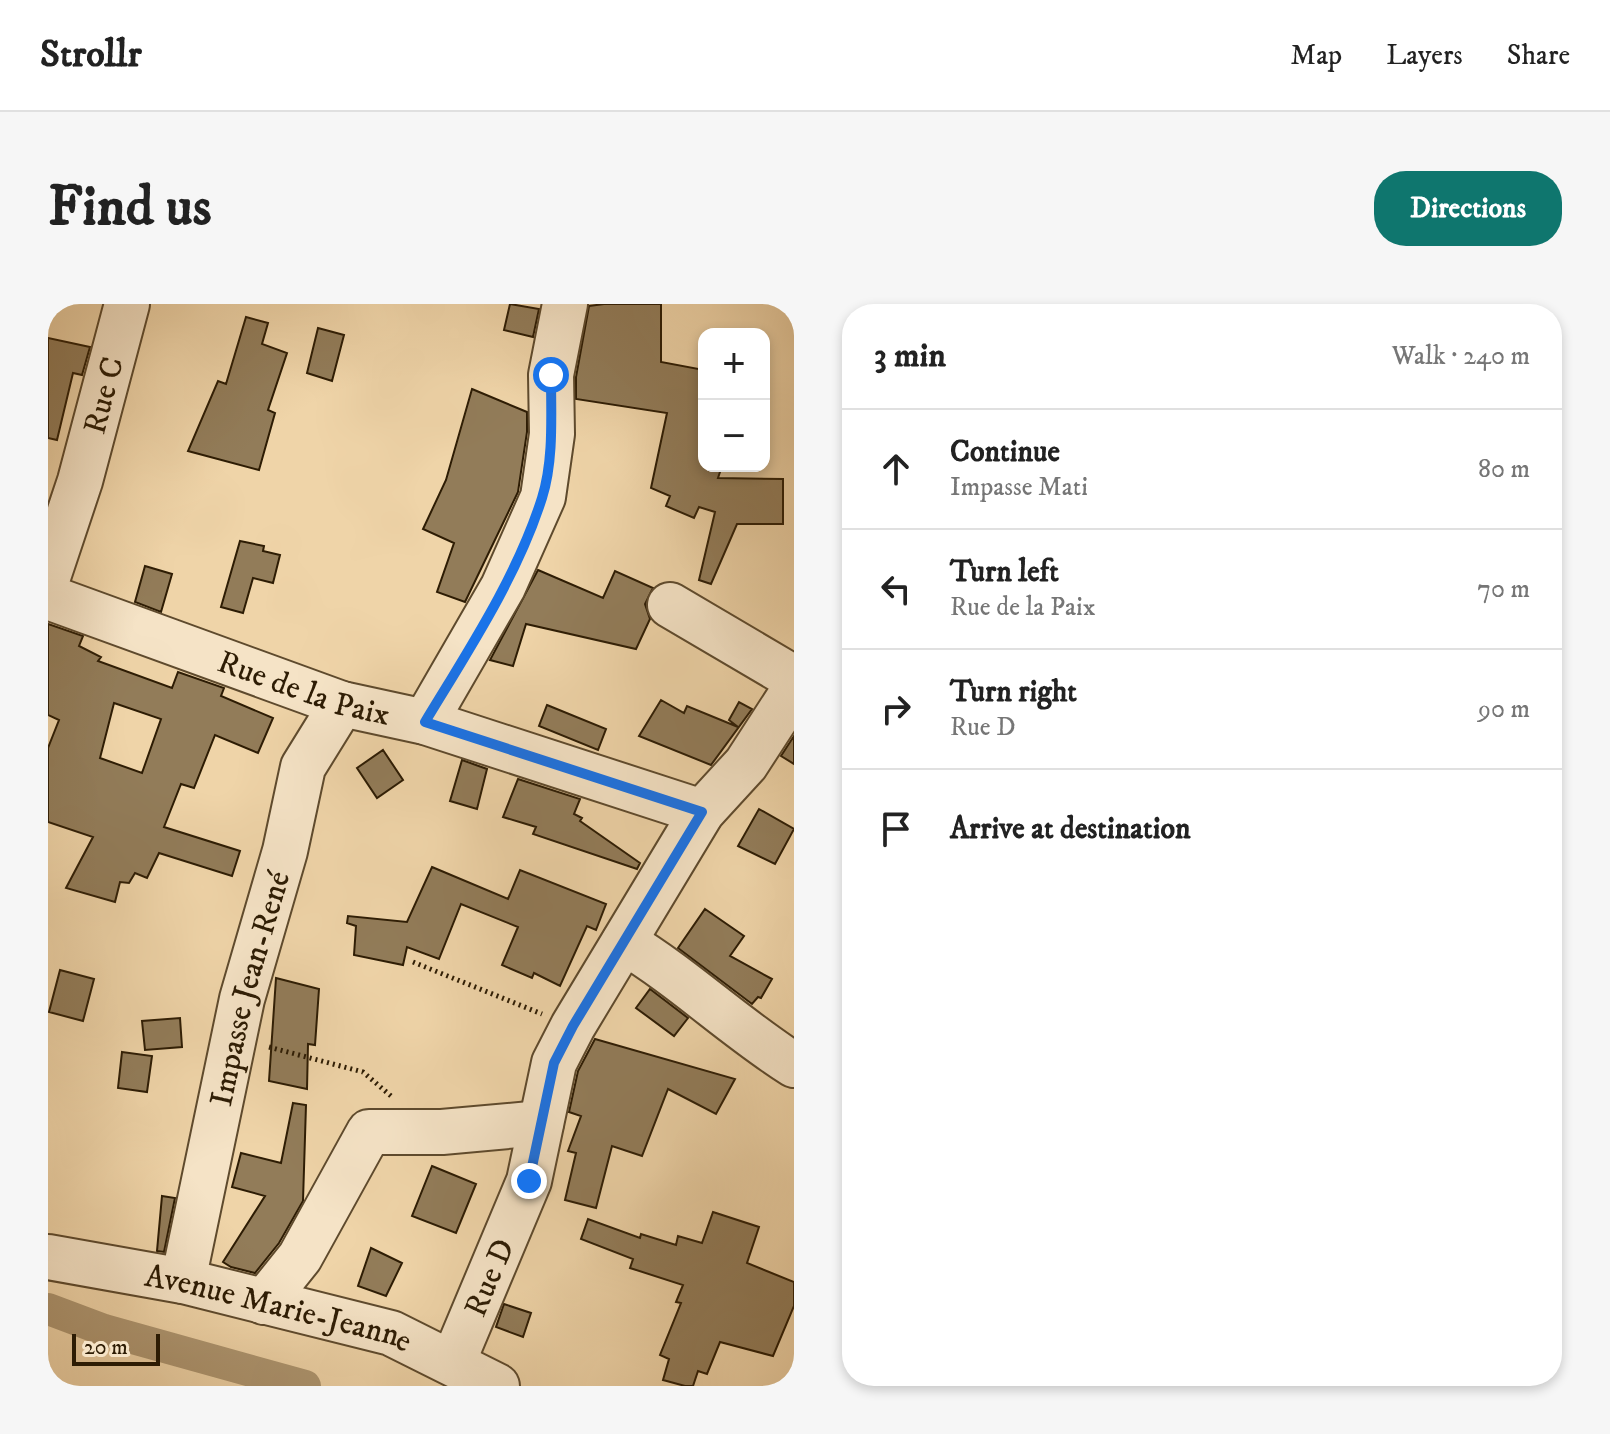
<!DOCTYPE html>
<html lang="en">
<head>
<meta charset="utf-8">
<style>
  body { margin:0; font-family:"IM FELL DW Pica",serif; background:#f6f6f6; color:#222 }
  .controls { position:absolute; right:24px; top:24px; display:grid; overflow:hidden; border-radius:16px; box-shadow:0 4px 12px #0003 }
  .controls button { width:72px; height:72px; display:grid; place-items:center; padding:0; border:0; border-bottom:2px solid #e0e0e0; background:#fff; color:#222; font:40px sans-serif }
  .scale { position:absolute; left:24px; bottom:20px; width:88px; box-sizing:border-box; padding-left:8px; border:4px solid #2d1c04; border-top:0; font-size:22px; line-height:28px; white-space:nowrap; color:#2d1c04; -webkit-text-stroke:6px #f5e3c6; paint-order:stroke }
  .stop { position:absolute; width:24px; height:24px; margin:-18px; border:6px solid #1a73e8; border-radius:50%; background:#fff }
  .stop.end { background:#1a73e8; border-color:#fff; box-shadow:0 2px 8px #0008 }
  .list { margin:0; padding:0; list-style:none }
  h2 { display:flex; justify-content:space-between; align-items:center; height:104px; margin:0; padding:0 32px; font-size:34px }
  h2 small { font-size:26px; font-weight:400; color:#767676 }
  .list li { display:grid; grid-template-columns:52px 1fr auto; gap:24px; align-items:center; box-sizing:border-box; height:120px; padding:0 32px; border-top:2px solid #e0e0e0 }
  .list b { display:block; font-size:30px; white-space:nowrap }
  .list p { margin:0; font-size:26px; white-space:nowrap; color:#767676 }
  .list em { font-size:26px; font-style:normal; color:#767676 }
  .icon { flex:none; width:44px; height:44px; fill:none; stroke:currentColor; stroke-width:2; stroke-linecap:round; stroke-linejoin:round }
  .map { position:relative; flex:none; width:746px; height:1082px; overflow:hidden; border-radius:32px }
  header { display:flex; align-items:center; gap:48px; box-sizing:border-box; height:112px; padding:0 40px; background:#fff; border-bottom:2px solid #e0e0e0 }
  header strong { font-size:38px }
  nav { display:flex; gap:44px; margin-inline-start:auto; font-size:28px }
  .intro { display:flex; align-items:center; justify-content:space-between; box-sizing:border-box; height:192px; padding:0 48px }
  h1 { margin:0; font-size:56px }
  .button { padding:20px 36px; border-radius:32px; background:#0f766e; color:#fff; font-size:28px; font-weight:700 }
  main { display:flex; gap:48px; padding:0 48px }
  aside { flex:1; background:#fff; border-radius:32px; box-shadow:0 4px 12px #0003 }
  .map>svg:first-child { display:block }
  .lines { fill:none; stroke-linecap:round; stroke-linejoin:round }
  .canal { stroke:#ad9570; stroke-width:32 }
  .building { fill:#927c59; stroke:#2d1c04; stroke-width:2; fill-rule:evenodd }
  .minor-casing { stroke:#5e4a2d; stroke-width:48 }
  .path { stroke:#2d1c04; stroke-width:5; stroke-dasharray:2 4; stroke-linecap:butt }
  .minor { stroke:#f5e3c6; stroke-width:44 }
  .route { stroke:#1a73e8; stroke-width:10 }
  .labels { text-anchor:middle; stroke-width:6; stroke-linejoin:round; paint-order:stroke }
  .street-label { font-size:32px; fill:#2d1c04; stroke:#f5e3c6 }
</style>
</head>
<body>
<header>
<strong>Strollr</strong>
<nav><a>Map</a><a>Layers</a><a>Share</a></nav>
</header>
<div class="intro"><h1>Find us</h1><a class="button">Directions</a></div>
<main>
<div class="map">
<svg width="746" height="1082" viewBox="0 0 746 1082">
  <rect width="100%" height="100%" fill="#efd4a8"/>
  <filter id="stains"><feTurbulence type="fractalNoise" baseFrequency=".0025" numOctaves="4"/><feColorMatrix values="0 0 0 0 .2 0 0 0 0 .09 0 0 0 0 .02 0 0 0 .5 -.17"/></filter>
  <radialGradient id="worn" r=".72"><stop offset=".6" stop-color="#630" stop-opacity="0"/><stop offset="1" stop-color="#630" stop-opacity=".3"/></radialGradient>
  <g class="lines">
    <path class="canal" d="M0 1005 56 1026 257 1082"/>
  </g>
  <path class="building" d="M462 0 491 5 485 33 456 26Z
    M556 0H613V58L656 66V162H674L670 174 735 175V220H689L663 280 651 276 667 208 651 203 646 214 618 202 622 192 603 184 619 109 528 95V73L541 2Z
    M198 13 220 19 214 40 239 49 220 106 227 109 211 166 140 147 170 77 178 80Z
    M270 24 296 31 284 77 259 69Z
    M0 34 42 43 34 71 25 69 9 136 0 134Z
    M424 85 479 108V128L470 188 417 298 389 288 406 239 375 225 398 176Z
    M192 237 216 242 215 247 232 251 225 279 205 274 195 309 173 303Z
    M97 262 124 270 113 308 87 298Z
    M490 266 555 294 567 267 605 284 597 300 602 315 588 345 478 320 465 362 442 356Z
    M0 320 35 332 31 342 53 353 50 357 124 384 130 368 176 384 173 392 225 414 210 449 167 431 146 484 133 480 116 523 192 547 184 572 111 549 99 574 87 569 81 579 72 578 67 598 18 584 45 533 0 518V444L11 416 0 411ZM66 399 113 415 94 469 52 454Z
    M613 396 636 409 639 402 690 423 681 416 691 398 704 405 663 461 591 432Z
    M499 401 558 425 550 446 491 422Z
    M746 432V460L733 452Z
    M335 446 355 476 329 494 309 464Z
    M414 456 439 465 429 505 402 497Z
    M470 475 532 495 526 510 534 514 532 517 592 559 589 565 485 530 488 523 455 513Z
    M711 505 746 525 727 560 690 542Z
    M384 563 460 595 472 566 558 600 548 626 539 622 512 682 486 669 484 674 454 661 470 623 413 600 391 655 359 643 355 661 306 651 308 622 299 619 300 612 359 618Z
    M657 605 696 632 682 652 724 675 713 694 710 693 704 700 630 644Z
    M12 666 46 675 35 717 1 708Z
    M228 674 271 685 267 741 260 740 259 785 221 777Z
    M602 685 640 714 626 732 588 704Z
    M132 714 134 743 97 746 94 717Z
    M547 735 687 775 668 810 620 785 594 852 564 842 548 904 517 896 528 849 520 847 533 812 521 808 530 767Z
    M74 748 104 752 99 788 70 784Z
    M245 799 258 801 255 897 231 939 207 969 183 963 175 958 217 892 184 883 193 849 233 859Z
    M384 862 428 880 408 929 364 912Z
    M114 892 127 894 116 948 109 947Z
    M665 908 711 923 699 959 746 978V1002L725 1052 672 1038 659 1070 650 1067 645 1082H637L615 1076 621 1055 612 1051 633 999 628 998 635 981 582 964 585 955 533 935 540 915 592 934 593 930 628 941 630 932 654 939Z
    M323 944 354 959 338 992 310 982Z
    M456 1000 483 1009 475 1033 448 1023Z"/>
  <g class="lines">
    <g class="minor-casing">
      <g id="minor">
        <path id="s1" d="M0 273 32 177 79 0"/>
        <path id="s2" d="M0 293 294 400 377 418 654 508"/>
        <path d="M622 301 746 374"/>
        <path d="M377 418 455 283 495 193 504 130 503 71 517 0"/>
        <path d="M576 638C636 674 686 723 746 761"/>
        <path id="s3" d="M0 953 135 977 343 1029 449 1082"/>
        <path id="s4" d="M135 977 194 695 237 547 255 463 294 400"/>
        <path d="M216 998 252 953 321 828H394L493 819"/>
        <path id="s5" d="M405 1058 481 877 506 759 525 722 654 508 698 460 746 386"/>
      </g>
    </g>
    <path class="path" d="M365 658 494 710
      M221 743 315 768 343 792
      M0 1079 6 1082"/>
    <use href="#minor" class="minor"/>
  </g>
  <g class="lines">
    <path class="route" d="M481 877 506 759 525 722 654 508 377 418C420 347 469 273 494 194 506 156 503 111 503 71"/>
  </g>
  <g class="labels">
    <g class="street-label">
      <text dy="11" stroke="none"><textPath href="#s1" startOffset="190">Rue C</textPath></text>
      <text dy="11" stroke="none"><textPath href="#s2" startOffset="272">Rue de la Paix</textPath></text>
      <text dy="11" stroke="none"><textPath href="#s4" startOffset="300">Impasse Jean-René</textPath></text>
      <text dy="11" stroke="none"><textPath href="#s5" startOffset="92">Rue D</textPath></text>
      <text dy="11" stroke="none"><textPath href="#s3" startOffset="236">Avenue Marie-Jeanne</textPath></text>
    </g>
  </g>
  <rect width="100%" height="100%" filter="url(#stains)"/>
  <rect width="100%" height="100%" fill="url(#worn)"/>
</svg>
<div class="controls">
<button>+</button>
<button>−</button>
</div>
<div class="scale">20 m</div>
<div class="stop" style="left:503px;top:71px"></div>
<div class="stop end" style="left:481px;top:877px"></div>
</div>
<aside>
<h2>3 min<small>Walk · 240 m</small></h2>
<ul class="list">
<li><svg class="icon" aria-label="ahead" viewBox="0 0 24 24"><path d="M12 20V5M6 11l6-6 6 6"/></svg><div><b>Continue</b><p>Impasse Mati</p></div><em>80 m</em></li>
<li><svg class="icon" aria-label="left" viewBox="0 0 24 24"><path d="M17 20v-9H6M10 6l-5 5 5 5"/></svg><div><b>Turn left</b><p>Rue de la Paix</p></div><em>70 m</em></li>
<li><svg class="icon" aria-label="right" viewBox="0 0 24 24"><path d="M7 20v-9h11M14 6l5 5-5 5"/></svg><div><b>Turn right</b><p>Rue D</p></div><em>90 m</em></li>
<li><svg class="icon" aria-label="arrive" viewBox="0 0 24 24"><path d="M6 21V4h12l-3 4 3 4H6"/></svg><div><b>Arrive at destination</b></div></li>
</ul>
</aside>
</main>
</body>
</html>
